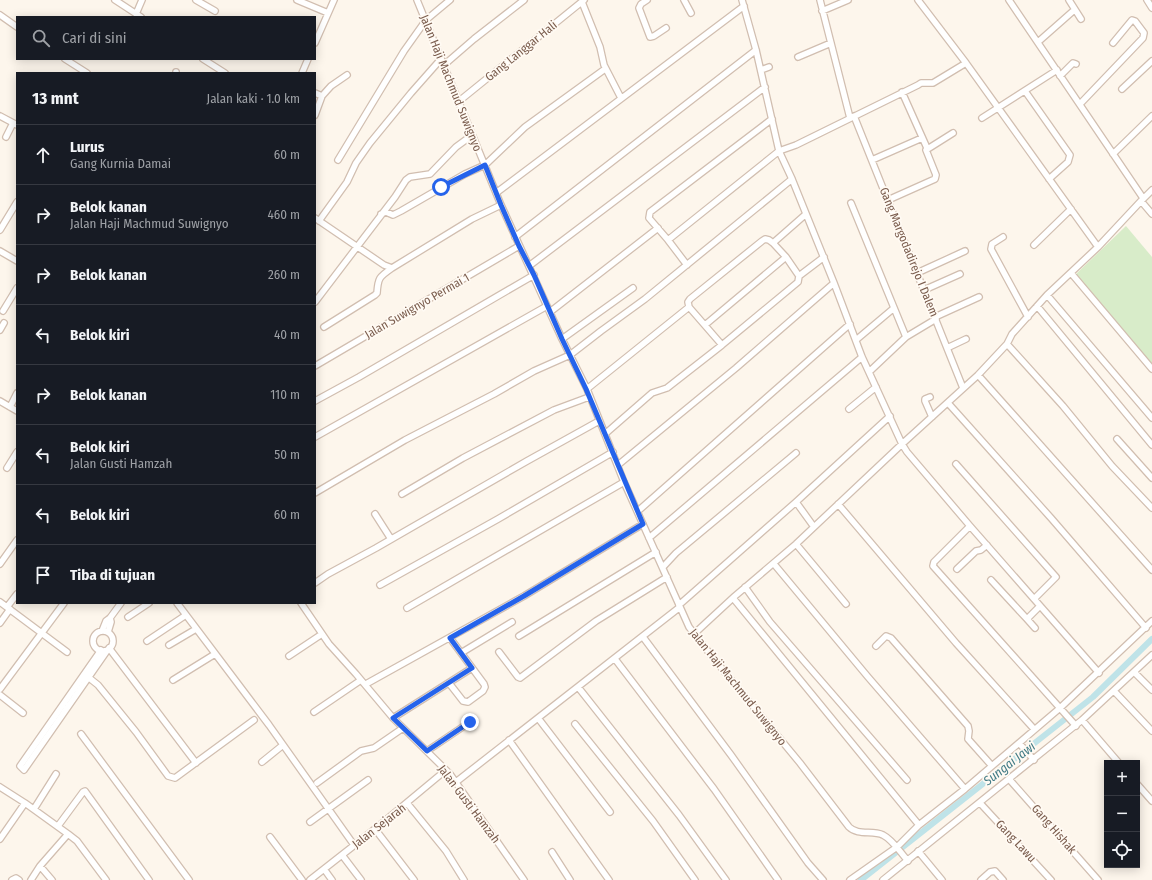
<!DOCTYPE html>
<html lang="id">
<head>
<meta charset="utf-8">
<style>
  body { margin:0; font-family:"Fira Sans Condensed",sans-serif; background:#20242c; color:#f1f3f6 }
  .controls { position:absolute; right:12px; bottom:12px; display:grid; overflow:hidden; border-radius:0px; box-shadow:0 2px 10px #0003 }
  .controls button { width:36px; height:36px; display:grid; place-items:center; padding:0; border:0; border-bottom:1px solid #363941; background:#171b24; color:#f1f3f6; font:20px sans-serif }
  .stop { position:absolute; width:12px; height:12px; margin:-9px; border:3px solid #2563eb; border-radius:50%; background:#fff }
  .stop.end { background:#2563eb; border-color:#fff; box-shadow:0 1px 4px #0008 }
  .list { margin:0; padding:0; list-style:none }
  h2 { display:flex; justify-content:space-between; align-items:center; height:52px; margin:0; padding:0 16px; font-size:17px }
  h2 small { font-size:13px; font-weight:400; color:#9ea1a6 }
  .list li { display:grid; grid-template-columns:26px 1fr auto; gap:12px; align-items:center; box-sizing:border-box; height:60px; padding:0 16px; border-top:1px solid #363941 }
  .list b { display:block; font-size:15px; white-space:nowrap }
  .list p { margin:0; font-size:13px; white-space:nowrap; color:#9ea1a6 }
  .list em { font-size:13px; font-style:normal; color:#9ea1a6 }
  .icon { flex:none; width:22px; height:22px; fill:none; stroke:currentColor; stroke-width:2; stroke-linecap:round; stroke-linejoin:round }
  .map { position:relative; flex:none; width:1152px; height:880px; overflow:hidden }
  .search { position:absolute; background:#171b24; box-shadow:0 2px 10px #0003; left:16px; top:16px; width:300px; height:44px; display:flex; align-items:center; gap:10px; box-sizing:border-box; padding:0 14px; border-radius:0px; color:#9ea1a6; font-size:15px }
  .panel { position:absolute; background:#171b24; box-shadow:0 2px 10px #0003; left:16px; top:72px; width:300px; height:532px; border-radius:0px }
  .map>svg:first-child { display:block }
  .green { fill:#d8ecc9 }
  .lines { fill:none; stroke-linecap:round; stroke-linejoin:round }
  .canal { stroke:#bfe3e8; stroke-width:6 }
  .minor-casing { stroke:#d1beb0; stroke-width:8 }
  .minor { stroke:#fff; stroke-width:5.5 }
  .route { stroke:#2563eb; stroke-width:5 }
  .labels { text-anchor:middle; stroke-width:3.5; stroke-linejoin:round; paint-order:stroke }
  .street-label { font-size:12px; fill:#7a5c4d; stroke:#fffaf3 }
  .water-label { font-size:13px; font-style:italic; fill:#437c86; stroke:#fffaf3 }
</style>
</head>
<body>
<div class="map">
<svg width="1152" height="880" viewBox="0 0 1152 880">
  <rect width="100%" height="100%" fill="#fdf6ec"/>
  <path class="green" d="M1126 226 1152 257V367L1074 276Z"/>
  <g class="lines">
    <path class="canal" d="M861 880 1093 697 1152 639"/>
    <g class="minor-casing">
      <path id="minor" d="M115 0 141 17
        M196 0 215 11
        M297 0 328 13
        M417 0 501 205 562 339 587 389 624 482 689 627 714 659 800 763 849 827C858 836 872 830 883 835 893 840 900 852 908 861
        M647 0 641 4 639 8 650 37 654 36 666 28
        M684 0 691 13
        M742 0 756 50 779 151 792 179 834 283 862 357 902 444 907 452 970 526 1099 673
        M820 0 850 118
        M1009 0 1143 198
        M1069 0 1081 19
        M1147 0 1152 8
        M582 2 600 47 604 65 621 98
        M822 11 848 0
        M136 14 142 0
        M0 15 17 27
        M1038 42 1072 12
        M315 43 334 0
        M798 57 831 43
        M65 59 87 73
        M203 59 225 73
        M966 63 1098 247
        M444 65 474 39 524 0
        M761 70 769 67
        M176 73V72
        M302 73 308 59
        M1060 76 1073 63 1076 64
        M1122 89 1152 61
        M1025 91 1070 155 1068 162 1049 179
        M902 92 927 148
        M315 93 322 96 331 86 347 75
        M458 102 584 0
        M1080 104 1143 38 1144 33 1135 21 1132 20 1113 43
        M315 115 322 96
        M0 116 17 125
        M854 116 963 388
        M982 118 1057 70
        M6 137 13 123
        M1113 154 1152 116
        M338 160 404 51 426 20 450 0
        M872 160 922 138
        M496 193 744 6
        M888 200 935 179 936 175 926 150 953 133
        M1141 201 1152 214
        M851 203 906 337
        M381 214 386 212 393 215 401 211 465 174 485 165 525 127 605 69
        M315 218 384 265 392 268 472 219 501 205
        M319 221 347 182 356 163 370 143 411 93 441 59
        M0 230 17 202
        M515 237 756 50
        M1003 237 992 244 991 249 1028 317
        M668 240 779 151 796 145 918 85 921 83H933L966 63 918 0
        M1034 245 1071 209
        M0 251 17 261
        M687 265 668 240 649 218 650 212 772 119
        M529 266 765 87
        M917 273 965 251
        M1071 273 1152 369
        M799 276 824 257
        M924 290 960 274
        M1047 295 1152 418
        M315 302 395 197 406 180 410 177 430 174 456 147 471 136
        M1037 306 1152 445
        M689 307 722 345
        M3 311 17 288
        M550 312 658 228
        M935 317 979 297
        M705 325 786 257
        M324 327 375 295 377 293C378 278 379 277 392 268
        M0 330 4 323
        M562 339 633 288
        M856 340 894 308
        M1007 344 1063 406 1112 466 1152 508
        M947 348 966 339
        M315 366 519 246
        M869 372 906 337 936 319
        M978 375 1152 570
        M587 389 689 307 688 302 690 299 762 241 765 239 769 240 773 243 806 214
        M930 397 925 399V401L932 417
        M0 401 17 411
        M315 401 359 377 534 275
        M948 403 1051 518 1146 628
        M10 407 17 393
        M849 409 876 387
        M605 434 652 393 667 388 722 345 798 282 799 276 786 257 773 243
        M315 437 547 306
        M1117 439 1152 478
        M956 464 1056 577 1034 599
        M618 465 736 368 834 283
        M7 468 17 452
        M315 493 405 440 494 394 534 371 570 355 601 331 645 299 792 179
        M402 494 463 458 554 410 589 397
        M796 502 814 527
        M838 504 956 643 1034 729
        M638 511 850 324
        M375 514 391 539
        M970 526 934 562 933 566 1076 726
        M649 538 862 357
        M796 544 846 604
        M0 564 17 540
        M774 564 868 677 965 789
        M663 567 676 553 796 453
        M957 569 976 551 981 550 987 545
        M991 580 1027 619 1040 606
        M315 583 328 574 376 548 527 461 599 421
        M380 585 498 519 613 452
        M745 587 770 622 907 780
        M733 598 919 825
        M0 602 67 652
        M177 603 269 725 354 845
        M301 603 329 644 356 674 393 718 450 774 524 880
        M679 605 796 502 890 416
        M7 607 17 594
        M407 608 624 482
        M128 617 149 603
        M1027 619 1035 628
        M0 623 10 609
        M102 631 106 621 110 618 121 603
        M93 641a10 10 0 1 1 20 0a10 10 0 1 1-20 0Z
        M108 632 111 622 110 618
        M695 633 735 596 796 544 902 444 978 375 1007 344 1012 334 1047 295 1098 247 1141 201 1152 190
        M519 636 656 552
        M643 637 731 755 808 863 823 880
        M147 641 186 615
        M169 645 196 629
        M876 646 886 636 891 638 968 726 969 731 968 739 992 766
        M101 650 20 766 24 770 109 648 196 763
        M499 652 518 677 520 678 596 621 667 577
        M461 653 512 622
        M289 656 322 634
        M615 659 714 789 778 880
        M1134 672 1152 690
        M88 677 98 685 136 732 168 776 175 778 254 720
        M173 680 215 654
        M449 683 463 701 468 702 483 691 485 687 484 684 450 638
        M366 684 524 596 643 524
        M578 687 679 815 726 880
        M0 689 64 603
        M1114 691 1152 731
        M0 695 23 713
        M314 712 361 680
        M393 718 472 668
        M538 718 610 812
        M1082 720 1119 763
        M575 724 653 821 695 880
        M81 734 189 880
        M509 740 609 880
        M1019 743 1034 760
        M427 751 470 722
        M262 762 283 745
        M1009 779 1098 880
        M456 782 680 607
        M317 783 361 751 374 748 403 728
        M1137 784 1152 801
        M0 787 25 803 68 834 77 841 106 880
        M407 803 446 851 464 880
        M980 803 1051 880
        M34 809 56 774
        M310 822 368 780
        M58 826 83 792 85 791 149 880
        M375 829 414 880
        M270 837 302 880
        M0 839 25 803
        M918 851 942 880
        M552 852 570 880
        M342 855 361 880
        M40 866 52 880
        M324 869 332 880
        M12 880 16 878 19 880
        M31 880 40 866 68 834
        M310 880 375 829 446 770
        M850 880 897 847 919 825 965 789 1060 708 1152 621
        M883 880 1082 720 1152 655
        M981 880 990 872 995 871 1003 880"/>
    </g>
    <use href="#minor" class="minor"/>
  </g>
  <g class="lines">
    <path class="route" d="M441 187 485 165 501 205 519 246 534 275 562 339 586 389 643 524 524 596 450 638 472 668 393 718 427 751 470 722"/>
  </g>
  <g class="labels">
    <g class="street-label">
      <text transform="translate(521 51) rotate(-39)" y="4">Gang Langgar Hali</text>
      <text transform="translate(451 83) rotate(68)" y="4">Jalan Haji Machmud Suwignyo</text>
      <text transform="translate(909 252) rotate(68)" y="4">Gang Margodadirejo I Dalem</text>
      <text transform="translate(417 306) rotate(-30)" y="4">Jalan Suwignyo Permai 1</text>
      <text transform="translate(738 687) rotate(51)" y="4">Jalan Haji Machmud Suwignyo</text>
      <text transform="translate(469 804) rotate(53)" y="4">Jalan Gusti Hamzah</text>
      <text transform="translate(379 826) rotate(-38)" y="4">Jalan Sejarah</text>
      <text transform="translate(1054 829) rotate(49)" y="4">Gang Hishak</text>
      <text transform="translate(1016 841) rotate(47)" y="4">Gang Lawu</text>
    </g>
    <g class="water-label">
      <text transform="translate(1009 763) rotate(-38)" y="5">Sungai Jawi</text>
    </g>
  </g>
</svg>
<div class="controls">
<button>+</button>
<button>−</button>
<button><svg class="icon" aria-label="locate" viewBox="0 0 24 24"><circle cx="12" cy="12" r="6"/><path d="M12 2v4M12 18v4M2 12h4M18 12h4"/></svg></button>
</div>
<div class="stop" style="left:441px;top:187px"></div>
<div class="stop end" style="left:470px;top:722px"></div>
<div class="search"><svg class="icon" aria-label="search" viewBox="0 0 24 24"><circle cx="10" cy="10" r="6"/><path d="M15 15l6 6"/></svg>Cari di sini</div>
<section class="panel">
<h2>13 mnt<small>Jalan kaki · 1.0 km</small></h2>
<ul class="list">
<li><svg class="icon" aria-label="ahead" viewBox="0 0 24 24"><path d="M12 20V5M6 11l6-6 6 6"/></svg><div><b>Lurus</b><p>Gang Kurnia Damai</p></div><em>60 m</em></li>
<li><svg class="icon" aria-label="right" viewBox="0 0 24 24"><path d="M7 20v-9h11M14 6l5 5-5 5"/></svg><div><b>Belok kanan</b><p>Jalan Haji Machmud Suwignyo</p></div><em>460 m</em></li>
<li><svg class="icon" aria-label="right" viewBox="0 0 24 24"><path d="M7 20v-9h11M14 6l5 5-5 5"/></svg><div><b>Belok kanan</b></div><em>260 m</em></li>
<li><svg class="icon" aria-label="left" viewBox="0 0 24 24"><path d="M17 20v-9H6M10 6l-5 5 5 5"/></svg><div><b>Belok kiri</b></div><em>40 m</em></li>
<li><svg class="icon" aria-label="right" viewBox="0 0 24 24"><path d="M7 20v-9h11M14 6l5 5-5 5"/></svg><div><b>Belok kanan</b></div><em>110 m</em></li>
<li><svg class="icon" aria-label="left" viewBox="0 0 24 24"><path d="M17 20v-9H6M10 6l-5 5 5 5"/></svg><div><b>Belok kiri</b><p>Jalan Gusti Hamzah</p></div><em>50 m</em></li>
<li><svg class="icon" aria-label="left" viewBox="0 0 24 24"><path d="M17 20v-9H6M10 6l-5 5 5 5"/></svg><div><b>Belok kiri</b></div><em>60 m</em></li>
<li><svg class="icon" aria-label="arrive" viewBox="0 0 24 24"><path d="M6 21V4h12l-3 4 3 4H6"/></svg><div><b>Tiba di tujuan</b></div></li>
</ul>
</section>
</div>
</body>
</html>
